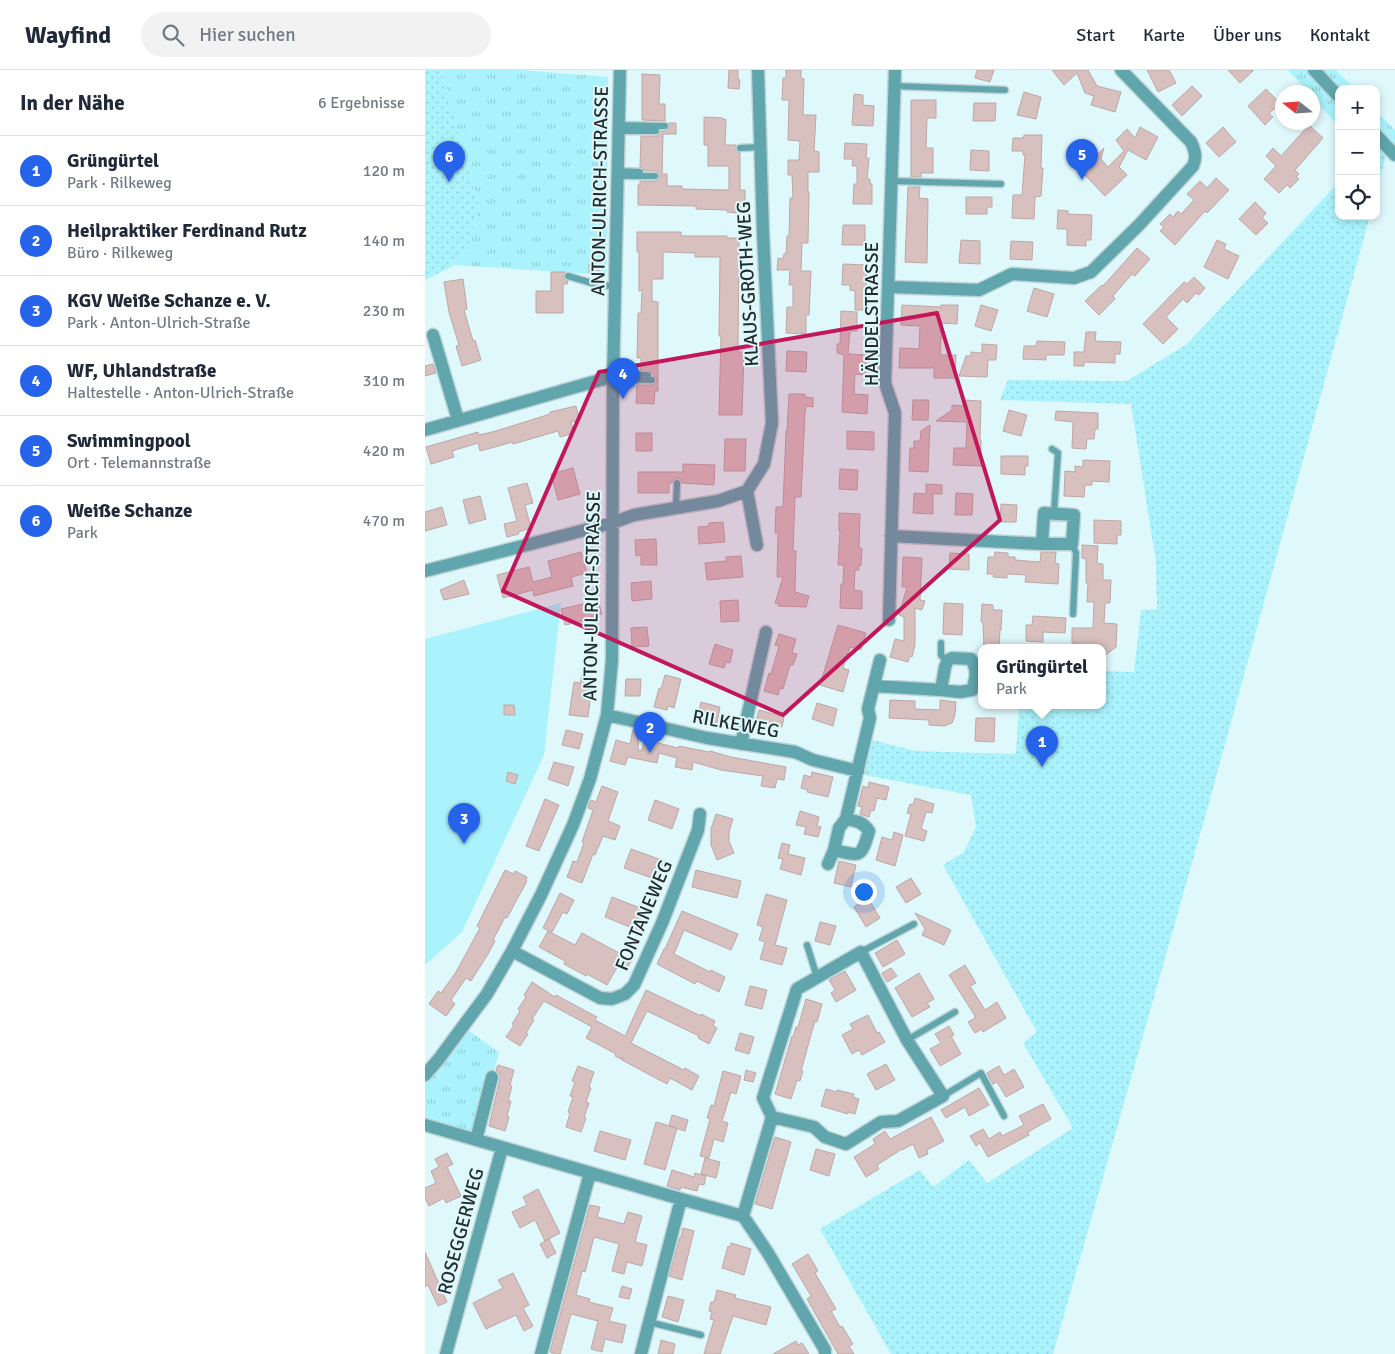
<!DOCTYPE html>
<html lang="de">
<head>
<meta charset="utf-8">
<style>
  body { margin:0; font-family:Signika,sans-serif; background:#f2f2f3; color:#1f2937 }
  .controls { position:absolute; right:15px; top:15px; display:grid; overflow:hidden; border-radius:10px; box-shadow:0 2px 8px #0003 }
  .controls button { width:45px; height:45px; display:grid; place-items:center; padding:0; border:0; border-bottom:1px solid #e0e1e3; background:#fff; color:#1f2937; font:25px sans-serif }
  .compass { position:absolute; left:850px; top:15px; width:45px; height:45px; border-radius:50%; background:#fff; box-shadow:0 2px 8px #0003; rotate:287deg }
  .you { position:absolute; left:438px; top:821px; width:18px; height:18px; margin:-12px; border:4px solid #fff; border-radius:50%; background:#1a73e8; box-shadow:0 0 0 8px #1a73e833 }
  .badge { display:grid; place-items:center; width:32px; height:32px; border-radius:50%; background:#2563eb; color:#fff; font-size:16px; font-weight:700 }
  .pin { position:absolute; translate:-50% -41px; filter:drop-shadow(0 1px 2px #0008) }
  .pin::after { content:''; position:absolute; top:26px; width:18px; height:15px; background:inherit; clip-path:polygon(0 0,100% 0,50% 100%) }
  .popup { position:absolute; left:553px; top:574px; width:128px; height:65px; box-sizing:border-box; display:grid; place-content:center; border-radius:10px; background:#fff; filter:drop-shadow(0 1px 4px #0005); font-size:16px; white-space:nowrap; color:#747a83 }
  .popup b { font-size:19px; color:#1f2937 }
  .popup::after { content:''; position:absolute; left:50%; top:100%; margin-left:-10px; border:10px solid transparent; border-top-color:#fff }
  .list { margin:0; padding:0; list-style:none }
  h2 { display:flex; justify-content:space-between; align-items:center; height:65px; margin:0; padding:0 20px; font-size:21px }
  h2 small { font-size:16px; font-weight:400; color:#747a83 }
  .list li { display:grid; grid-template-columns:32px 1fr auto; gap:15px; align-items:center; box-sizing:border-box; height:70px; padding:0 20px; border-top:1px solid #e0e1e3 }
  .list b { display:block; font-size:19px; white-space:nowrap }
  .list p { margin:0; font-size:16px; white-space:nowrap; color:#747a83 }
  .list em { font-size:16px; font-style:normal; color:#747a83 }
  .icon { flex:none; width:28px; height:28px; fill:none; stroke:currentColor; stroke-width:2; stroke-linecap:round; stroke-linejoin:round }
  .map { position:relative; flex:none; width:970px; height:1284px; overflow:hidden }
  header { display:flex; align-items:center; gap:30px; box-sizing:border-box; height:70px; padding:0 25px; background:#fff; border-bottom:1px solid #e0e1e3 }
  header strong { font-size:24px }
  nav { display:flex; gap:28px; margin-inline-start:auto; font-size:18px }
  .search { width:350px; height:45px; background:#f2f2f3; display:flex; align-items:center; gap:12px; box-sizing:border-box; padding:0 18px; border-radius:28px; color:#747a83; font-size:19px }
  main { display:flex }
  aside { flex:1; background:#fff }
  .map>svg:first-child { display:block }
  .grass { fill:url(#grass-tufts) }
  .park { fill:url(#park-dots) }
  .garden { fill:#abf3fc }
  .building { fill:#d7c0be; stroke:#bea7a6 }
  .lines { fill:none; stroke-linecap:round; stroke-linejoin:round }
  .lane-casing { stroke:#bdd3d6; stroke-width:9 }
  .street-casing { stroke:#bdd3d6; stroke-width:15 }
  .lane { stroke:#61a5ad; stroke-width:6 }
  .street { stroke:#61a5ad; stroke-width:12 }
  .marked { fill:#c2185b; fill-opacity:0.2; stroke:#c2185b; stroke-width:4; stroke-linejoin:round }
  .labels { text-anchor:middle; stroke-width:4; stroke-linejoin:round; paint-order:stroke }
  .street-label { font-size:19px; fill:#232c2d; stroke:#dff8fb }
</style>
</head>
<body>
<header>
<strong>Wayfind</strong>
<div class="search"><svg class="icon" aria-label="search" viewBox="0 0 24 24"><circle cx="10" cy="10" r="6"/><path d="M15 15l6 6"/></svg>Hier suchen</div>
<nav><a>Start</a><a>Karte</a><a>Über uns</a><a>Kontakt</a></nav>
</header>
<main>
<aside>
<h2>In der Nähe<small>6 Ergebnisse</small></h2>
<ul class="list">
<li><span class="badge">1</span><div><b>Grüngürtel</b><p>Park · Rilkeweg</p></div><em>120 m</em></li>
<li><span class="badge">2</span><div><b>Heilpraktiker Ferdinand Rutz</b><p>Büro · Rilkeweg</p></div><em>140 m</em></li>
<li><span class="badge">3</span><div><b>KGV Weiße Schanze e. V.</b><p>Park · Anton-Ulrich-Straße</p></div><em>230 m</em></li>
<li><span class="badge">4</span><div><b>WF, Uhlandstraße</b><p>Haltestelle · Anton-Ulrich-Straße</p></div><em>310 m</em></li>
<li><span class="badge">5</span><div><b>Swimmingpool</b><p>Ort · Telemannstraße</p></div><em>420 m</em></li>
<li><span class="badge">6</span><div><b>Weiße Schanze</b><p>Park</p></div><em>470 m</em></li>
</ul>
</aside>
<div class="map">
<svg width="970" height="1284" viewBox="0 0 970 1284">
  <defs>
    <pattern id="grass-tufts" width="24" height="20" patternUnits="userSpaceOnUse" patternTransform="scale(1.25)"><rect width="24" height="20" fill="#abf3fc"/><path d="M3 7l-1-3M5 7V3M7 7l1-3M15 17l-1-3M17 17v-4M19 17l1-3" fill="none" stroke="#93d0d8"/></pattern>
    <pattern id="park-dots" width="8" height="8" patternUnits="userSpaceOnUse" patternTransform="scale(1.25)"><rect width="8" height="8" fill="#abf3fc"/><path d="M2 2h.1M6 6h.1" fill="none" stroke="#93d0d8" stroke-width="1.8" stroke-linecap="round"/></pattern>
  </defs>
  <rect width="100%" height="100%" fill="#dff8fb"/>
  <path class="grass" d="M16 0H96L183 7 182 205 30 195 42 179 54 136Z
    M863 0H911L930 19H914V57L888 28V22H883Z
    M951 41 970 60V76L961 86 951 74Z
    M43 960 74 982 51 1070 0 1055V1012L10 1002Z"/>
  <path class="park" d="M0 0H16L54 136 42 179 30 195 0 210Z
    M951 74 961 86 951 122Z
    M914 112V146H945L782 740 628 1284H466L395 1159 495 1100 508 1117 544 1090 562 1113 648 1058 598 973 612 962 518 795 539 782 551 757 546 725 439 705 447 670 491 681 591 684 594 636H677V601L709 602 716 540 732 539 731 492 706 334 575 330 583 310 702 311 762 274Z"/>
  <path class="garden" d="M136 533 119 685 37 862 0 895V569Z"/>
  <path class="building" d="M304 0H313V9L315 10 314 19 303 18Z
    M361 0H376V8L379 9 378 45H391L389 81 394 82V102H383V122H384L383 173H377L376 201H386L384 245H381V264L361 263 362 237H368V215H364L365 200H352L353 188 358 189 359 184H361L362 166H364L365 128H368L367 105H363V90H374L375 71 363 70 364 30H357L358 8H361Z
    M552 0H569L565 12 550 8Z
    M627 0H663L672 16 696 22 690 42 666 35 669 26 660 23 652 3 639 15Z
    M722 0H744L751 13 733 22Z
    M803 0H829L815 13Z
    M217 4 235 5 234 34H240V51L217 50Z
    M767 16 777 26 757 46 747 35Z
    M841 19 855 33 844 44 848 47 840 55 823 36Z
    M599 22 616 27 611 49 592 45Z
    M429 24 438 25V35L449 36 448 56 427 55Z
    M486 30H511V48H502L501 78H508V103H496V107H486Z
    M549 33H571L570 51H548Z
    M279 47 298 48V50L301 49 300 75H311V80L315 83V120H320V144L302 142V140L271 139V136L213 135V115H215V111H230L233 110 235 106 232 101H220L218 98 215 97 216 66H233L236 61H240L244 59V53H251V64H238L237 104H242V116H257V119L304 120V96H283V75H279Z
    M884 55 898 68 870 100 874 104 871 107 874 109 865 118 862 115 854 123 839 109 851 96 841 86 848 78 856 86Z
    M715 57 733 67 721 90 703 80 694 97 702 105 680 126 658 103 663 98 661 96 679 78 676 89 683 97 699 81 691 70 702 59 710 68Z
    M798 57 811 72 794 87 781 73Z
    M599 65H617L616 98H618L616 126 610 127 609 149 587 148 588 125H597L600 85H598V81H587L588 68H598Z
    M420 73 442 74 441 88H444L442 109H445V114H447V134H428L429 114H432V96H427L428 89H419Z
    M546 80 564 81V101L545 100Z
    M791 108 804 120 782 143 780 141 750 175 735 161 739 157 735 154 745 144 748 147 753 141 756 144 769 130 762 124 775 111 782 118Z
    M483 117H495L494 128 503 129 502 193 480 192Z
    M541 127H567V137H562V144H541Z
    M830 132 841 143 837 148 843 153 831 165 814 149Z
    M633 140 643 141V144L667 145 666 170H661V176L642 175V159H632Z
    M418 155H440V175H417Z
    M212 162H256V166H302V168H314L313 282H319L317 345H294L296 266H294L295 187H270V183L238 182V209H227V231L233 232V321H230L229 334 211 333 212 315H227L231 313 232 310 226 301 216 300V288H212L213 243H216L217 220 214 221V182H212Z
    M536 170 555 171V194L534 193Z
    M792 170 801 174 799 179 814 186 803 209 779 197Z
    M586 171 608 172 607 190 585 189Z
    M712 178 725 189 710 206 707 204 688 226 690 229 674 245 660 231 677 215 678 216Z
    M164 194H174V203H164Z
    M418 194 442 195 441 223H444L443 240H430V221L425 220V215H417Z
    M126 202H140L138 208 143 211 142 214H138V243H111V221H126Z
    M769 207 780 218 774 225 771 223 762 233 758 229 741 247 753 259 738 274 718 254 759 212 762 214Z
    M38 209 42 239 39 240 48 271 50 270 56 290 37 296 31 276 34 275 24 242 19 212Z
    M609 218 629 224 622 247 602 241Z
    M477 235 516 237V235H533L532 254 517 253 515 285H531L530 308H509V298H474L475 278 494 279 495 256 476 255Z
    M556 235 573 240 566 261 550 256Z
    M416 241 432 242V261H425L423 284 441 285 440 305 430 304 429 324 443 325 442 344 417 342 419 285 412 283V274H415Z
    M661 262H671L670 271 696 272 695 284H690V293L659 292V296H649V282H659Z
    M612 271 640 272 639 285H621V290L598 289 599 276H611Z
    M557 274 572 275 571 290H563L562 307 534 306 541 286H546V282L557 283Z
    M362 281 382 282 381 302 361 301Z
    M8 294 11 303 0 306V296Z
    M364 324H380V327L388 328V337L381 336 380 343 376 427H370L368 481H371L370 522 384 526 381 537 353 536 354 534 350 533 358 507H352L353 463H350L351 437H358L361 361H362Z
    M488 330H504L503 350H487Z
    M539 330 556 331 555 370H556V396L528 395 529 378H541L542 352 511 351 527 340V335L539 336Z
    M151 336 155 350 146 352 149 363 135 367 133 361 88 374V372L55 381 53 373 27 381 29 387 6 394 1 377 53 362 54 365 71 361 125 344V342Z
    M584 340 602 345 596 366 578 361Z
    M631 341 673 343V359H670L669 369H662L661 379 647 378 648 352 630 350Z
    M505 355 503 402 484 401 485 378H489V371H495L496 361Z
    M422 361 449 362V380L422 379Z
    M211 363H227V381H211Z
    M300 369H321L320 401H299Z
    M576 386H603V396H600V405L576 404Z
    M658 390 685 391 684 412 667 411V415H660L659 427 639 426 640 401 650 402V396L658 397Z
    M258 394 290 395 289 415 257 413 255 409 252 408 248 410 247 413H244V423H213V402H258Z
    M148 398 155 424 133 430 126 404Z
    M415 399 433 400 432 420 414 419Z
    M102 413 108 433 100 435 106 458 93 462 94 464 82 467 79 454 92 451 83 418Z
    M501 414 517 415V424H508V444L488 443 489 423 501 424Z
    M531 423 548 424 547 445H530Z
    M55 426 61 449 44 454 38 430Z
    M576 434 592 435 591 452H575Z
    M17 437 22 455 0 461V442Z
    M414 443 435 444 434 478H437L436 496 434 495V500H430L429 520 437 521V539L415 538 416 514H418L419 495H413L415 461H414Z
    M669 450 696 451V465H692V474L669 473Z
    M298 452 300 472 274 474 273 457 284 456V453Z
    M231 469 232 495H216V485L211 486 210 470Z
    M657 475 673 476 672 493 678 494V510H686L685 533H680L679 553 692 554 691 577 677 588V578L651 577V573H647V558H668L669 532H662L663 513H661V489L657 488Z
    M156 482 162 503 146 507 148 516 109 526 108 520 78 528 72 505 104 497 108 512 127 507 123 491Z
    M570 482 583 483V487H590V490L615 492 616 482H631L630 493 634 494 633 514 600 512 601 505 582 504V508L568 507 569 504H562L563 487H569Z
    M525 483 544 484V500L524 499Z
    M316 486 318 507 282 510 280 493 301 491V487Z
    M478 487 497 488 495 530 500 531 497 540 490 538V575L487 587 485 586 483 592 465 587 470 569 479 571V547L474 545 482 517H477Z
    M39 510 44 524 19 530 15 520Z
    M226 511 227 529 207 531 206 513Z
    M313 530 314 551 296 552 295 531Z
    M519 533 538 534 537 565 518 564Z
    M158 534 159 538 174 534 177 544 158 549V551L140 555 136 539Z
    M557 534 568 535V540H577L576 560H575L574 578H559L558 552H556Z
    M608 546 641 548 640 563 618 562V572L601 571V555H607Z
    M413 555 441 563 436 580 425 577 418 598 424 600 418 622 395 615Z
    M222 557 224 576 207 577 206 558Z
    M354 564 371 569 367 583 372 584 368 595H365L358 619 355 618 353 625 339 621 344 603 346 604 354 576 350 575Z
    M290 574 308 580 305 593 301 592 299 598 284 594Z
    M157 605 167 607 166 615H167L163 647 144 645 149 612 155 613Z
    M240 605 256 609 249 638 243 636 242 640 229 637 234 618 236 619Z
    M201 609H216L215 626H200Z
    M465 630 490 631V639L515 640V630L531 632 530 645 527 653 519 656 504 655V650L464 648Z
    M276 632 295 637 292 653 272 648Z
    M392 633 412 639 408 656 387 649Z
    M79 635H89L90 645H79Z
    M334 640 359 647 357 657 346 654 344 659 330 655Z
    M551 648H570L569 672 550 671Z
    M208 659 214 661 213 680H219V679H217L219 671 221 672V670L253 678 254 676 284 682 285 681 306 687 361 697 359 710 352 709 350 718 336 716 338 706 296 700 268 692 267 700 250 697 252 688 234 683 232 693 203 687 200 695 185 691 191 670 205 674Z
    M141 660 158 664 154 679 137 675Z
    M129 692 149 697 143 716 123 709Z
    M83 702 93 705 90 714 81 711Z
    M387 702 408 707 403 727 382 722 383 720 376 718 379 705 386 707Z
    M444 712 464 717 461 730 452 728 449 741 446 740 444 747 435 744 437 737 433 736 438 716 443 718Z
    M177 716 193 722 183 751 195 756 190 770 178 766 170 785 168 784 157 813 142 807 148 791 152 792 159 773 157 772 168 740 163 738 166 730 171 732Z
    M490 728 509 734 507 743 501 742 496 759 502 761 499 771 480 766 486 744 482 743 485 734 488 735Z
    M120 729 134 735 114 781 101 776Z
    M230 730 254 739 247 759 223 750Z
    M375 741 394 747 392 756 396 757 393 767 379 764 381 757 371 755Z
    M291 744 308 749 304 762V771L309 783 292 790 286 775V759Z
    M469 762 478 765 470 796 451 790 457 767 467 770Z
    M357 773 365 775 363 784 380 788 376 805 355 799 358 789 353 788Z
    M206 779 242 792 235 811 199 798Z
    M414 791 431 795 426 817 409 813Z
    M80 800 89 804 90 801 102 807 101 810 102 811 82 848 80 847 68 870 70 871 63 884 46 911 41 908 26 930 30 934 21 946 4 934 13 921 16 923 31 902 55 858 52 856Z
    M271 800 316 811 312 828 267 817Z
    M486 808 496 824 481 833 471 817Z
    M135 823 149 830 142 844 138 842 127 862 118 858Z
    M341 824 362 830 350 875 362 878 357 895 335 889 340 872 334 870 338 857 332 855Z
    M187 827 223 841 215 861 180 847Z
    M443 828 455 848 441 857 429 837Z
    M257 841 313 864 306 880 259 860 249 884 285 902 286 900 300 907 294 922 272 911 270 914 232 894 239 879H240Z
    M490 843 526 860 519 875 497 865 500 859Z
    M395 852 411 856 405 875 390 871Z
    M123 861 150 875 157 863 207 890 202 898 194 894 182 915 162 904 161 906 139 894 140 891 114 877Z
    M472 870 480 884 458 897 450 883Z
    M540 895 551 913 545 916 560 940 572 932 581 948 558 962 557 959 550 963 543 952 550 948V946L524 905Z
    M466 898 472 906 462 912 457 903Z
    M420 901 431 920 411 932 406 923 410 920 404 910Z
    M494 903 509 929 502 933 505 937 487 947 470 918Z
    M107 912 130 927 131 925 172 947 170 950 200 966 221 920 276 946V944L290 951 288 956 292 958 284 974 273 968 274 966 222 941 206 973 259 1000 260 998 274 1006 267 1020 245 1008 242 1014 197 990 198 987 196 989 190 986 191 984 161 968 167 957 119 931 107 949 109 950 101 963 103 964 95 976 81 967 89 955 87 954 95 941 93 939 101 927 99 925Z
    M325 916 342 920 337 939 320 935Z
    M381 929 397 934 392 952 390 951 387 961 376 1001H378L375 1011 372 1010 366 1029 350 1024 367 966 368 967 371 957H373Z
    M443 945 452 963 454 962 460 972 437 985 434 980 427 984 417 965 428 959 425 954Z
    M524 956 529 965 526 966 536 984 515 996 505 979 516 973 510 964Z
    M315 963 329 967 324 984 310 980Z
    M461 994 470 1010 451 1020 442 1004Z
    M73 995 89 1000 85 1015 87 1016 83 1031H86L82 1046 84 1047 80 1061 64 1056 75 1009V1004L71 1000Z
    M153 996 169 1002 164 1017 166 1018 161 1032 164 1033 159 1047 161 1048 156 1062 141 1057 145 1043 143 1042 148 1027 145 1026 150 1012 147 1011Z
    M574 996 579 1005 589 999 599 1017 581 1027 572 1012 568 1014 562 1003Z
    M321 1000 331 1003 328 1012 319 1010Z
    M298 1001 316 1006 311 1024 306 1022 297 1051 303 1053 298 1072 289 1069 284 1088 275 1086 285 1049 282 1048 286 1035 289 1036Z
    M554 1018 564 1035 544 1046 540 1037 521 1048 516 1040Z
    M401 1019 412 1022V1020L429 1024 428 1027 434 1029 430 1044 423 1042V1044L396 1036Z
    M618 1034 626 1049 603 1062 602 1061 604 1065 563 1087 555 1073 551 1076 545 1066 558 1059 564 1069 575 1062 577 1066 599 1055 594 1046Z
    M247 1045 263 1050 260 1061 244 1056Z
    M506 1047 519 1071 502 1080 503 1084 494 1088 488 1074 477 1080V1079L452 1095 454 1099 441 1107 429 1087 450 1074 448 1069 460 1061 465 1069Z
    M231 1052 252 1058 240 1100 219 1094Z
    M175 1061 206 1070 200 1090 169 1081Z
    M350 1067 366 1072 347 1139 330 1134Z
    M391 1079 410 1084 404 1106 385 1100Z
    M22 1083 28 1094 22 1097 36 1126 21 1133 19 1128 4 1136 0 1128V1118L11 1113 6 1101 14 1097 10 1089Z
    M280 1088 295 1092 291 1108 276 1104Z
    M247 1100 269 1107 270 1103 281 1106 279 1115 274 1114 272 1121 256 1117 255 1120 242 1116Z
    M113 1119 135 1163 120 1171 110 1150 95 1158 87 1142 102 1135 98 1127Z
    M165 1135 175 1137 172 1147 199 1154 203 1142 217 1146 210 1172 222 1175 217 1196 202 1192 199 1204 187 1201 194 1174 169 1167 160 1202 157 1201 151 1225 165 1229 164 1232 188 1238 184 1251 201 1255 197 1273 180 1269 177 1282 166 1279 173 1251 146 1244 135 1284H131L125 1282Z
    M258 1158 269 1161 257 1210 244 1206 255 1167H256Z
    M124 1169 131 1183 122 1188 115 1174Z
    M306 1173 326 1179 319 1205 297 1198 303 1176 305 1177Z
    M0 1182 22 1232 13 1236 3 1215 0 1217Z
    M383 1184 393 1201 390 1203 411 1239 406 1241 415 1257 417 1256 428 1274 424 1276 429 1284H413L382 1229 386 1226 367 1194Z
    M88 1203 104 1235 98 1238 108 1256 99 1261 91 1245 61 1259 48 1233 78 1218 73 1210Z
    M197 1216 207 1219 204 1229 194 1227Z
    M292 1220 311 1225 310 1228 346 1237 341 1255 308 1246 295 1284H279L289 1250 285 1249 287 1242 284 1241 286 1232H289Z
    M243 1226 259 1230 253 1252 237 1247Z
    M236 1270 250 1274 248 1284H233Z
    M371 1271 373 1275 377 1273 384 1284H348Z"/>
  <g class="lines">
    <g class="lane-casing">
      <path id="lane" d="M469 16 580 20
        M194 55 240 56
        M194 61H231
        M315 78 335 77
        M194 101 215 102
        M193 106H230
        M466 111 576 114
        M143 206 170 214 185 216
        M189 304 223 305
        M188 309 227 310
        M627 379 633 383 629 443
        M251 438 252 413
        M647 474 651 483 648 544
        M516 573V585L522 592
        M382 875 392 907
        M436 882 489 854
        M482 970 530 942
        M518 1026 556 1003 579 1046
        M224 1252 276 1265"/>
    </g>
    <g class="street-casing">
      <path id="street" d="M889 0 914 27
        M951 65 970 85
        M464 217 554 220 587 204 649 208 666 202 714 155 768 96C772 87 770 81 766 72L696 0
        M8 265 33 350
        M0 360 189 306
        M322 421 332 475
        M466 466 617 474H647L649 445 619 443 617 474
        M0 501 187 453 209 445 293 431 322 421 339 394 347 353 338 163 333 0
        M464 550 470 343 460 313 470 0
        M449 616 516 620 535 622 547 620C551 608 553 600 546 589L527 588 523 590 520 597 516 620
        M182 645 282 668 370 682 388 690 433 701
        M316 674 341 562
        M409 780C435 786 436 789 444 761 438 752 432 751 421 749
        M403 794 409 780 414 758 421 749 445 648 443 639 455 590
        M87 881 175 928 187 929 200 924 209 915 237 853 273 760 275 744
        M0 1005 13 990 62 924 87 881 116 825 148 755 165 709 182 645 187 590 188 309 195 0
        M0 1055 256 1129 318 1146 343 1183 400 1280V1284
        M51 1070 67 1007
        M318 1146 347 1047 338 1028 372 919 436 882 482 970 518 1026 473 1051 456 1052 421 1074 400 1067 389 1057 347 1047
        M21 1284 77 1078
        M116 1284 165 1103
        M216 1284 256 1129"/>
    </g>
    <use href="#lane" class="lane"/>
    <use href="#street" class="street"/>
  </g>
  <path class="marked" d="M512 243 575 450 358 645 78 521 174 302Z"/>
  <g class="labels">
    <g class="street-label">
      <text transform="translate(174 121) rotate(-89)" y="7">ANTON-ULRICH-STRASSE</text>
      <text transform="translate(322 214) rotate(-93)" y="7">KLAUS-GROTH-WEG</text>
      <text transform="translate(446 244) rotate(-90)" y="7">HÄNDELSTRASSE</text>
      <text transform="translate(166 526) rotate(-89)" y="7">ANTON-ULRICH-STRASSE</text>
      <text transform="translate(311 653) rotate(10)" y="7">RILKEWEG</text>
      <text transform="translate(218 845) rotate(-67)" y="7">FONTANEWEG</text>
      <text transform="translate(35 1161) rotate(-75)" y="7">ROSEGGERWEG</text>
    </g>
  </g>
</svg>
<div class="controls">
<button>+</button>
<button>−</button>
<button><svg class="icon" aria-label="locate" viewBox="0 0 24 24"><circle cx="12" cy="12" r="6"/><path d="M12 2v4M12 18v4M2 12h4M18 12h4"/></svg></button>
</div>
<svg class="compass" viewBox="-18 -18 36 36"><path d="M0-13l5 13h-10z" fill="#e53935"/><path d="M0 13l5-13h-10z" fill="#747a83"/></svg>
<div class="you"></div>
<div class="pin badge" style="left:617px;top:697px">1</div>
<div class="popup"><b>Grüngürtel</b>Park</div>
<div class="pin badge" style="left:225px;top:683px">2</div>
<div class="pin badge" style="left:39px;top:774px">3</div>
<div class="pin badge" style="left:198px;top:329px">4</div>
<div class="pin badge" style="left:657px;top:110px">5</div>
<div class="pin badge" style="left:24px;top:112px">6</div>
</div>
</main>
</body>
</html>
